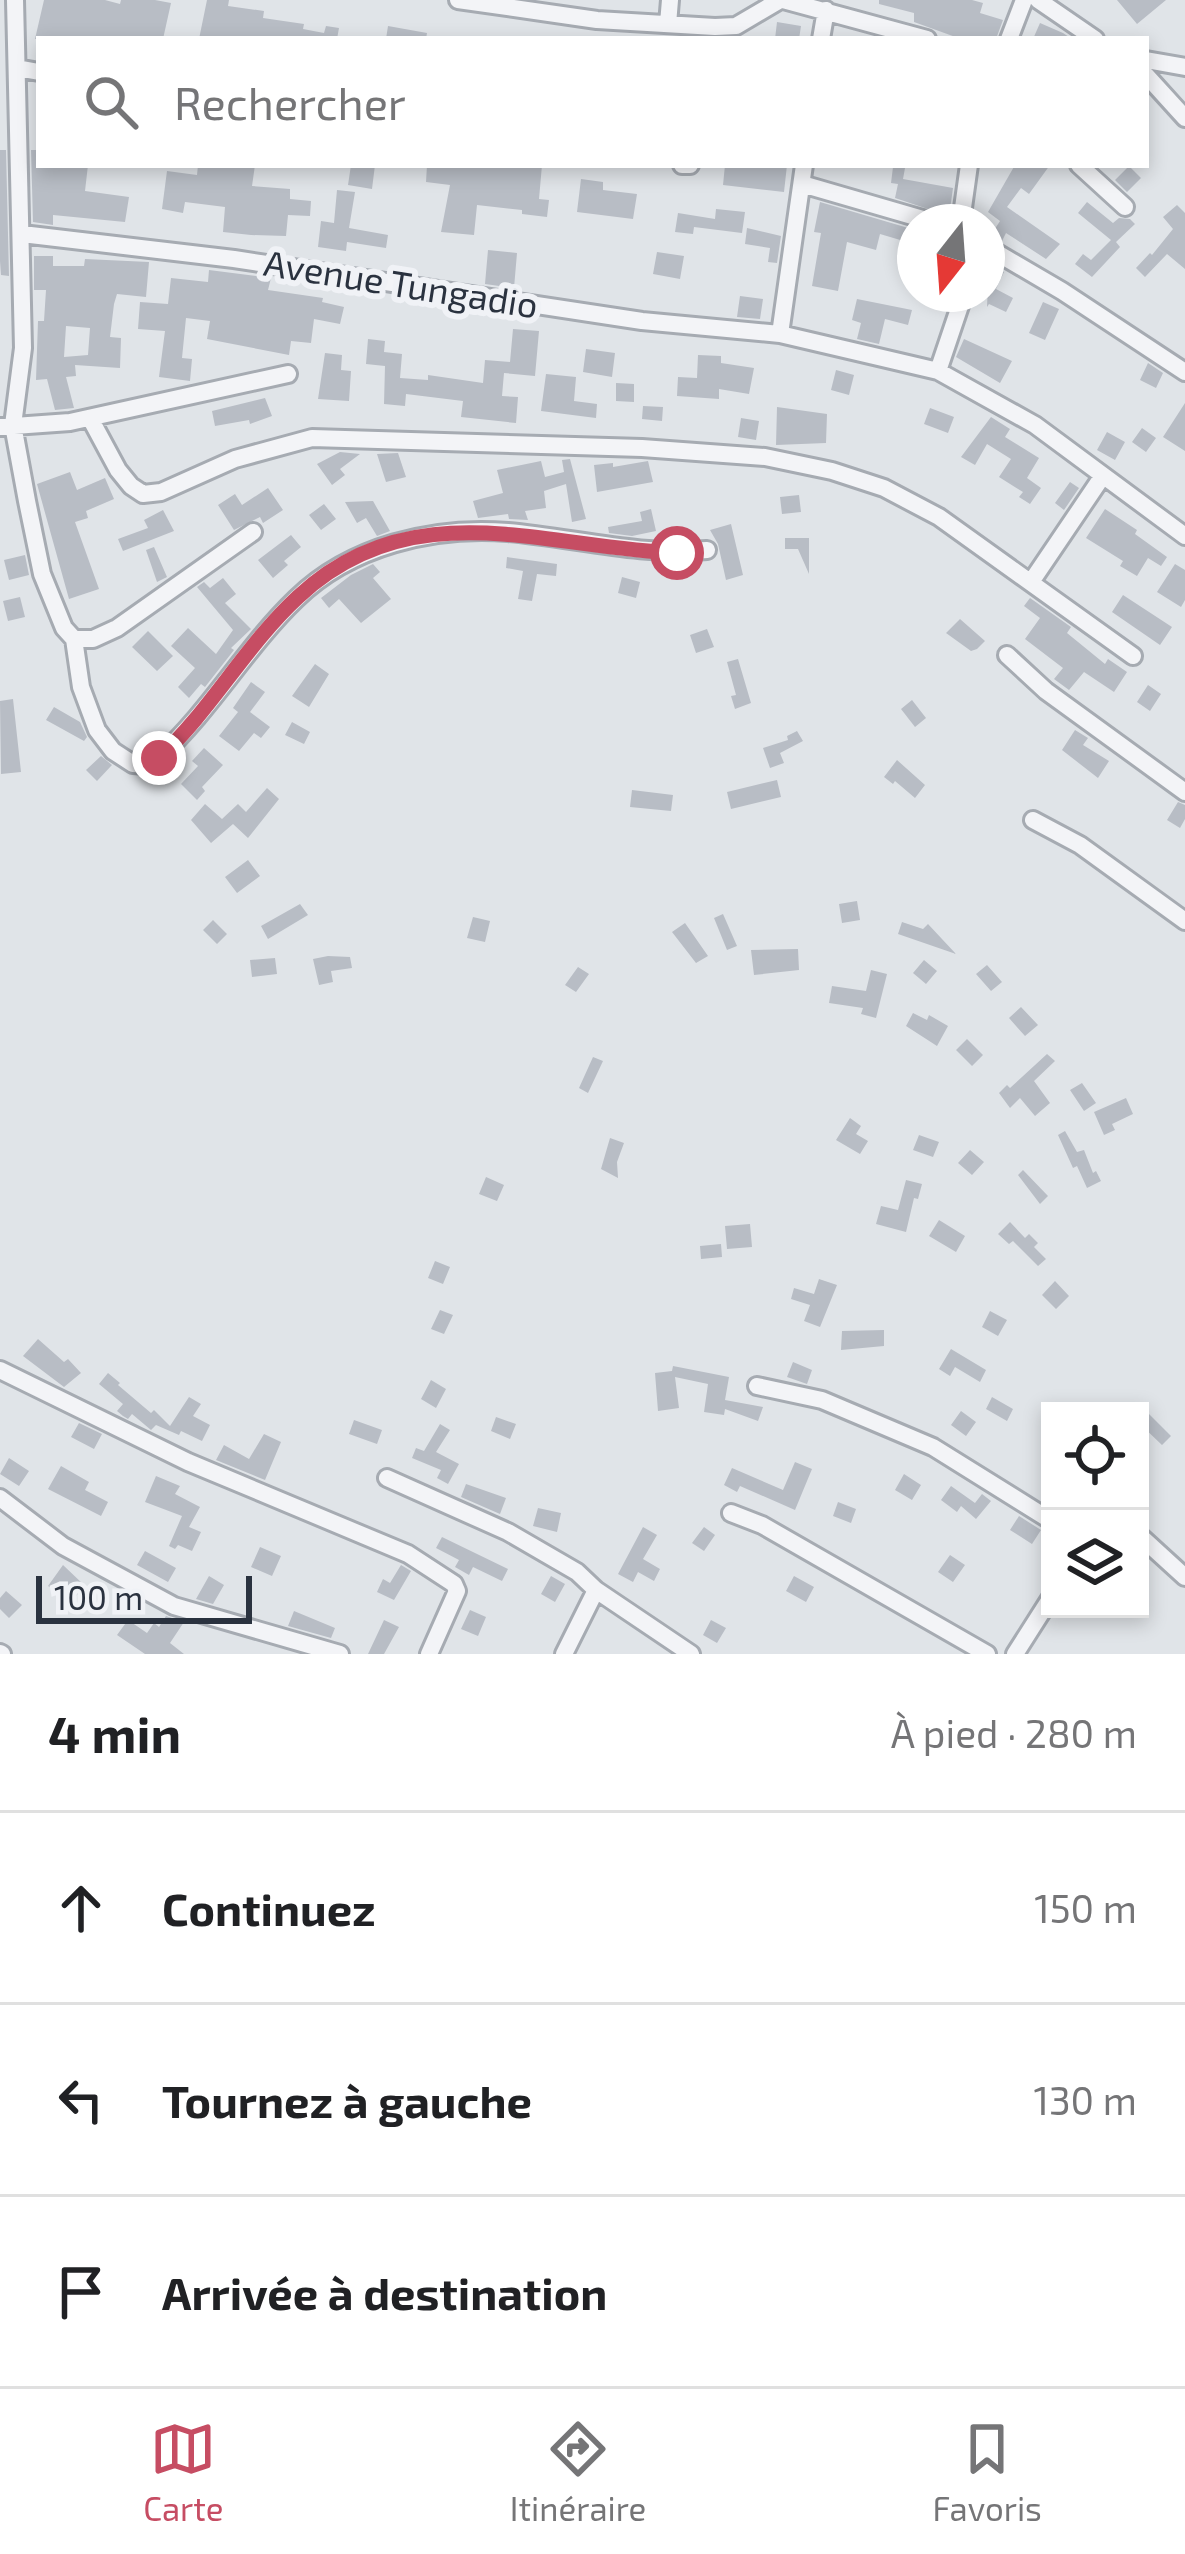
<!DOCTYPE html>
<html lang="fr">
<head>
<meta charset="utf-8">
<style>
  body { margin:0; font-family:"Exo 2",sans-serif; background:#f2f2f2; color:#202124 }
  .controls { position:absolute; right:36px; bottom:36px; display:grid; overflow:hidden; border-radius:0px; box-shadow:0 6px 18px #0003 }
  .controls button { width:108px; height:108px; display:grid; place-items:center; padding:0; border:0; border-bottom:3px solid #e0e0e0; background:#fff; color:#202124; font:60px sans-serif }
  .compass { position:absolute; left:897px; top:204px; width:108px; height:108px; border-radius:50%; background:#fff; box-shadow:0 6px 18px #0003; rotate:197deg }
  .scale { position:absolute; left:36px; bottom:30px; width:216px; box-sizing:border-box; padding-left:12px; border:6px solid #2a323f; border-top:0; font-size:33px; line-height:42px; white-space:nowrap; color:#2a323f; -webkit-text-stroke:9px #f0f2f6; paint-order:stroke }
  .stop { position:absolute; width:36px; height:36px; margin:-27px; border:9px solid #c64d63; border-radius:50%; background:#fff }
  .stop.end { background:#c64d63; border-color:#fff; box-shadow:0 3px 12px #0008 }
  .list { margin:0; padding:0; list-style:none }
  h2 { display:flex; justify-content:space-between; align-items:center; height:156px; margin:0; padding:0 48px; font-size:51px }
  h2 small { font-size:39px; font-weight:400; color:#757577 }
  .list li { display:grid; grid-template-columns:78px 1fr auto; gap:36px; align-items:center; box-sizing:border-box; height:192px; padding:0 48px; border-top:3px solid #e0e0e0 }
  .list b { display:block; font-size:45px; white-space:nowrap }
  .list em { font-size:39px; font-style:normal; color:#757577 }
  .icon { flex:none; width:66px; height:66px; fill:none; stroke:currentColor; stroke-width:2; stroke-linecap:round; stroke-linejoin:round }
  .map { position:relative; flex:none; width:1185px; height:1654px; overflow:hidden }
  .search { position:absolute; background:#fff; box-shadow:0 6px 18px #0003; left:36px; right:36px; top:36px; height:132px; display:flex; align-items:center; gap:30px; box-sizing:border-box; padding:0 42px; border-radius:0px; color:#757577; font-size:45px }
  .sheet { height:732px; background:#fff }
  nav { display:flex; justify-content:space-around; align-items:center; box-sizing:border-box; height:168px; border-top:3px solid #e0e0e0; background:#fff; font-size:33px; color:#757577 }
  nav a { display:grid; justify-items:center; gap:6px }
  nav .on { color:#c64d63 }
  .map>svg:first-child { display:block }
  .building { fill:#b8bdc5; fill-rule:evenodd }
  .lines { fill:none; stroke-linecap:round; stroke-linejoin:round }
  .minor-casing { stroke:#a6abb2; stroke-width:22 }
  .minor { stroke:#f3f4f7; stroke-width:16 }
  .route { stroke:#c64d63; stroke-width:15 }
  .labels { text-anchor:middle; stroke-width:12; stroke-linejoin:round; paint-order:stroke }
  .street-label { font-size:36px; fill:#2a323f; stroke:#f0f2f6 }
</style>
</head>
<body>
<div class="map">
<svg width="1185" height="1654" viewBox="0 0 1185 1654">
  <rect width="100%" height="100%" fill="#e0e4e8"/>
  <path class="building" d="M44 0H105L120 4 121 0H155L171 3 163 39H35Z
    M207 0H229L228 6 264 11 263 18 304 24 303 29 324 33 326 26 339 28 337 39H199Z
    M879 0H972L983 3 980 13 1003 20 996 39H961L914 22V13L879 4Z
    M1117 0H1166L1137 24Z
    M777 22 801 26 799 39H775Z
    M1040 23 1063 33 1072 39H1033Z
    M388 26 427 33 426 39H386Z
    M0 150H6L9 276 1 275 0 261Z
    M31 150H39V165H88L85 191 129 197 125 222 53 215V225L33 222Z
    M198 165H255L252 186 290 189V199L311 201 310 216 288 215 286 236 251 235 223 232 225 207 185 202 183 213 162 209 167 171 197 175Z
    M351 165H375L372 189 348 185Z
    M427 165H542L539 199 549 200 547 217 522 214V210L477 205 474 235 441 232 450 185 426 182Z
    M725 165H787L784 192 723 185Z
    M1015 165H1050L1029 194 1021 188 1007 207 1060 244 1046 259 1006 233 1002 241 991 235 1000 221 988 212Z
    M1129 166 1141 178 1127 192 1115 180Z
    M893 167 905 168 903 179 953 188 949 216 895 198 898 184 891 183Z
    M581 179 603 182V190L637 194 633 219 577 212Z
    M337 190 355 192 349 228 388 235 386 248 347 242 346 251 318 247 321 221 334 223Z
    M820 202 915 230V270L900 266 907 242 880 234 876 250 847 242 838 291 812 286 821 233 814 232Z
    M1087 202 1113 223 1119 218 1130 219 1135 224 1116 242 1120 247 1092 277 1075 264 1083 254 1091 260 1111 240 1078 213Z
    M1177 205 1185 213V269L1167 254 1145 277 1136 268 1150 253 1152 255 1173 229 1163 217Z
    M716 209 745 212 742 233 694 227 693 234 675 232 678 213 715 219Z
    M747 228 781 236 777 263 768 262 770 248 745 244Z
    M488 250 517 253 514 288 485 284Z
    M657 252 684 256 680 279 653 274Z
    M34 256H53V266H84L85 259 149 262 146 297 117 294 114 304 110 337 121 338 120 368 75 365 76 376 66 377 74 408 55 410 47 379 36 380 38 321H44L46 290H34ZM66 326 90 328 88 355 64 357Z
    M989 263 1004 272 996 289 1013 298 1006 312 989 304 987 307Z
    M209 270 271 278 268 290 323 298 322 302 344 307 340 324 314 319 311 343 291 341 289 355 207 339 210 321 186 318 182 358 192 359 190 381 159 377 165 331 138 329 140 302 168 304 171 278 208 282Z
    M740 296 763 299 760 319 737 317Z
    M857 299 912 310 908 325 885 319 879 344 857 339 861 323 852 320Z
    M1043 302 1059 309 1045 340 1029 333Z
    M513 329 539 331 535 376 504 373 502 396 518 397 516 423 461 417 463 401 406 394 405 406 384 404 385 366 366 364 368 339 385 341 384 352 402 354 400 378 428 380V375L483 383 485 360 510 362Z
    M964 339 1012 361 1000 383 956 357Z
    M586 349 615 353 612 377 583 372Z
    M325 353 342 355 341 370 351 371 349 401 318 399Z
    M698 355 721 356V363L754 368 749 394 719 389V399L677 396 678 377 697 378Z
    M1148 363 1163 373 1156 388 1140 380Z
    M836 370 854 375 849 395 831 390Z
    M546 374 576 377 574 401 597 404 596 418 541 411Z
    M616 383 634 384V402L616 401Z
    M265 398 272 416 250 424 249 420 215 426 212 411Z
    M1185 403V451L1163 437Z
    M643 406 663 407 662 421 642 419Z
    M777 407 827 414 826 443 776 445Z
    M930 408 954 417 948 433 924 424Z
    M991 417 1010 429 1005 437 1039 458 1027 478 1041 488 1030 504 1019 497 1023 492 999 477 1011 459 987 444 975 465 961 457Z
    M741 418 759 421 756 440 738 437Z
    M1142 428 1156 438 1146 452 1132 442Z
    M1107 432 1125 442 1115 460 1097 450Z
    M340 452 360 454 340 469 345 475 332 485 317 464Z
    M398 453 406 477 386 482 377 454Z
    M570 459 586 519 572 522 566 484 544 491 546 508 525 511 528 520 509 519 508 514 478 518 473 501 503 493 497 470 541 461 545 477 564 472 562 460Z
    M648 461 653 482 597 492 594 465 613 463V467Z
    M70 472 77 490 105 478 114 499 86 511 88 518 75 522 99 589 69 599 37 484Z
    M1070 482 1079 488 1064 510 1055 503Z
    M268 488 283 510 263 523 260 517 234 530 218 505 235 494 242 505Z
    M799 495 801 512 782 514 780 497Z
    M373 501 390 531 377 536 366 518 357 523 345 502Z
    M324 504 336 519 321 530 309 515Z
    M651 509 656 531 632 536 609 533 608 527 642 521 640 512Z
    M1105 509 1137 530 1135 534 1167 557 1161 566 1148 558 1137 576 1120 566 1123 561 1086 538Z
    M163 510 174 531 123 551 118 539 148 528 144 520Z
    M731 524 743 575 726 580 718 544 710 530Z
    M291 535 301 547 284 561 288 565 273 578 258 560Z
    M785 538H809V574L798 549H785Z
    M154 547 167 577 157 582 146 550Z
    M25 555 29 575 9 580 4 560Z
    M507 557 557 564 556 576 537 574 532 601 518 599 523 571 506 568Z
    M373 564 380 572 373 578 391 599 361 623 339 599 329 608 321 598 351 575Z
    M1175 564 1185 570V600L1181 607 1157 592Z
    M622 577 640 582 636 598 618 593Z
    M223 578 236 594 225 603 251 629 231 648 234 650 205 687 201 684 189 698 178 687 195 668 171 646 188 628 216 654 233 630 197 587 204 582 210 588Z
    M1123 595 1172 627 1160 645 1112 612Z
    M20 597 25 617 8 621 3 601Z
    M1030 598 1071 627 1067 633 1105 664 1108 659 1127 672 1114 692 1084 672 1069 690 1054 679 1063 668 1025 639 1040 618 1024 606Z
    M960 619 985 641 977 649 971 651 946 633Z
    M707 629 714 647 696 653 690 635Z
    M148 631 173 656 157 671 132 647Z
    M738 659 751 703 735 709 731 696 736 695 727 662Z
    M315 664 329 674 309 707 292 696Z
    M251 682 265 692 250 712 270 727 261 738 254 733 239 751 219 736 238 712 233 708Z
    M1148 685 1161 694 1150 711 1137 702Z
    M13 699 21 772 1 774 0 701Z
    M912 700 926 718 915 727 901 709Z
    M54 707 80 722 87 737 84 741 46 720Z
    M292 722 310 732 304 744 285 735Z
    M1075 730 1088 738 1083 745 1109 761 1098 778 1062 750Z
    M797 731 803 741 780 753 784 763 770 768 763 748 788 740 787 736Z
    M204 748 223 765 202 787 205 791 197 800 181 784 198 766 192 761Z
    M101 756 112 765 97 781 86 770Z
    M897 760 925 785 915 798 895 781 893 784 884 777Z
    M777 780 781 797 731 809 727 792Z
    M267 788 279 799 248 838 233 824 211 843 191 820 205 804 222 819 238 804 246 812Z
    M632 790 673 795 671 811 630 807Z
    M1178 802 1185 805V819L1180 828 1167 820Z
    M248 860 260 876 237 893 225 877Z
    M857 901 860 920 842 923 839 904Z
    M300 904 308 915 268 939 261 926Z
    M723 914 737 946 727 950 714 918Z
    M473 917 490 921 485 942 467 938Z
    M213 920 227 934 217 944 203 930Z
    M902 922 923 929 928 924 956 954 898 934Z
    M685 923 708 956 696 963 672 932Z
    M798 949 799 970 754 975 751 950Z
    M328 956 350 957 352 968 331 971 333 982 319 985 313 959Z
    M275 958 277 974 252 977 250 960Z
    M924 960 937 971 926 984 913 973Z
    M987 965 1002 982 991 991 976 974Z
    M578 967 589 974 576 992 565 985Z
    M871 970 887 974 876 1018 861 1014 863 1008 829 1003 832 986 866 991Z
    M1021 1007 1038 1025 1025 1036 1009 1018Z
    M913 1013 927 1020 929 1015 948 1026 937 1046 906 1026Z
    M967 1039 983 1055 972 1066 956 1050Z
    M1047 1054 1055 1061 1034 1081 1050 1103 1035 1116 1020 1098 1010 1108 999 1093 1007 1085 1010 1088Z
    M593 1057 603 1061 588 1093 579 1088Z
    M1082 1083 1096 1103 1084 1111 1070 1090Z
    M1126 1098 1133 1114 1112 1124 1115 1130 1104 1135 1094 1112Z
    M850 1118 861 1126 856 1134 868 1141 860 1154 836 1140Z
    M1065 1131 1077 1152 1084 1150 1093 1173 1096 1171 1101 1181 1087 1188 1077 1166 1073 1168 1058 1135Z
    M919 1135 939 1142 933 1157 913 1150Z
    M610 1138 624 1143 617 1162 618 1178 601 1169Z
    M970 1150 984 1162 972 1175 958 1163Z
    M1023 1170 1048 1196 1040 1204 1018 1175Z
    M486 1177 504 1185 497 1201 479 1194Z
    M906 1180 922 1184 918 1199 914 1198 906 1232 876 1224 881 1206 898 1210Z
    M939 1220 965 1236 956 1252 929 1236Z
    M1010 1222 1025 1238 1029 1234 1038 1243 1034 1247 1046 1259 1038 1266 1013 1241 1009 1244 998 1234Z
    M750 1224 752 1247 727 1249 725 1226Z
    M721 1244 722 1257 701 1259 700 1246Z
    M435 1261 450 1267 443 1284 428 1278Z
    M819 1279 837 1285 820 1327 804 1321 810 1305 791 1299 794 1288 814 1294Z
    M1055 1281 1069 1296 1056 1309 1042 1295Z
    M440 1310 453 1315 444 1334 431 1329Z
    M990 1311 1007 1320 998 1336 982 1327Z
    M884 1330V1346L841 1350 842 1331Z
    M38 1339 64 1362 68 1359 81 1373 64 1387 23 1356Z
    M951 1349 986 1370 980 1382 955 1367 950 1376 939 1369Z
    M793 1362 812 1370 807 1384 787 1377Z
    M673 1366 729 1377 725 1400 763 1407 758 1421 725 1409 724 1415 704 1412 708 1384 675 1377 679 1408 658 1411 655 1373 672 1371Z
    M108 1373 120 1383 118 1385 151 1413 154 1410 170 1426 189 1397 201 1404 193 1416 210 1425 202 1441 181 1431 179 1435 156 1425 151 1430 132 1414 128 1419 123 1416 117 1411 123 1404 99 1384Z
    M431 1380 446 1389 436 1408 421 1399Z
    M992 1397 1013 1409 1007 1421 986 1409Z
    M1140 1405 1171 1436 1162 1445 1140 1424Z
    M961 1411 976 1422 966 1436 951 1425Z
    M496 1417 516 1424 510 1439 491 1431Z
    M354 1420 382 1430 377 1444 349 1434Z
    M79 1423 102 1434 94 1449 71 1437Z
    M440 1424 450 1430 436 1452 459 1464 448 1484 437 1478 441 1470 412 1458 416 1448 424 1451Z
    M264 1434 281 1442 265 1480 216 1460 224 1445 249 1459Z
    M9 1458 29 1471 19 1486 0 1474Z
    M795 1462 812 1469 795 1510 740 1486 737 1492 724 1485 732 1468 783 1490Z
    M61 1466 89 1482 85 1490 108 1502 101 1516 48 1489Z
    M904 1474 921 1485 912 1500 895 1490Z
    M156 1476 180 1486 175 1494 200 1507 189 1527 201 1532 192 1551 178 1545 175 1549 169 1546 182 1516 145 1502Z
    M466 1484 506 1498 500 1514 461 1497Z
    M951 1486 975 1503 982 1494 991 1501 976 1519 961 1506 957 1512 941 1500Z
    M838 1502 856 1509 851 1523 833 1516Z
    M538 1508 561 1513 557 1532 533 1526Z
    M1019 1516 1041 1530 1032 1544 1010 1530Z
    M643 1527 657 1535 643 1559 660 1569 654 1581 638 1572 633 1582 618 1574Z
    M704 1527 715 1535 704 1551 692 1543Z
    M442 1537 508 1569 502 1581 473 1567 469 1575 455 1567 459 1560 436 1548Z
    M260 1547 281 1556 272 1576 251 1567Z
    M145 1551 176 1568 168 1582 137 1565Z
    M950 1555 965 1565 953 1582 938 1572Z
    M63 1565 84 1585 73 1601 48 1586Z
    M401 1565 411 1571 394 1600 377 1592 383 1579 390 1583Z
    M209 1576 224 1585 213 1604 196 1599Z
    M551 1576 565 1584 555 1602 541 1594Z
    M794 1576 814 1587 806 1602 786 1591Z
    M6 1591 22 1605 9 1618 0 1609V1598Z
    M470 1610 486 1617 478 1636 461 1629Z
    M294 1611 335 1628 331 1638 288 1626Z
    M166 1616 184 1622 170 1643 184 1654H145L117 1635 128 1620 147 1633 154 1623 159 1627Z
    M384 1620 399 1627 384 1654H368Z
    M711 1620 726 1628 717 1643 703 1635Z"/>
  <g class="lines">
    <g class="minor-casing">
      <path id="minor" d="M15 0 23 348 13 425 27 501 42 574 64 628 74 639 81 687 97 730 113 751 133 764 146 765 159 757C211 710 246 647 296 599 350 546 433 526 508 532 575 538 639 556 707 550
        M458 0 597 20 715 27 736 26 780 0
        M783 0 927 39
        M1038 0 1095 39
        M668 24 670 0
        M821 39 826 10
        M1009 39 1024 0
        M1146 60 1185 67
        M17 68 39 72
        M1146 75 1185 118
        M682 165H690
        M1079 165 1125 207
        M802 184 933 222
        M961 222 969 165
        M22 234 234 259 642 321 780 334 938 371 1035 425 1185 536
        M987 247 1062 291 1185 372
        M780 334 804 165
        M938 371 964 294
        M90 418 118 470 131 486 143 494 161 492 235 459 312 438 642 448 765 457 832 471 884 488 939 517 1133 656
        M0 427 70 422 288 374
        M1031 582 1102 477
        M74 639H93L117 628 253 532
        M1007 655 1046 691 1185 792
        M1033 820 1080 845 1185 921
        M0 1370 188 1462 408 1554 454 1584 457 1591 429 1654
        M757 1386 822 1400 933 1447 1050 1520
        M387 1478 508 1532 577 1572 596 1590 691 1654
        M0 1498 63 1546 174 1606 340 1654
        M731 1513 762 1525 987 1654
        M1140 1536 1185 1577
        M0 1653 2 1654
        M564 1654 596 1590
        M1015 1654 1050 1599"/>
    </g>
    <use href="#minor" class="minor"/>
  </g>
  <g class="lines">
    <path class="route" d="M159 758C211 710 246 645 298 597 412 490 544 548 677 553"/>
  </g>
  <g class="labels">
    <g class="street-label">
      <text transform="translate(401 284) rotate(9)" y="13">Avenue Tungadio</text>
    </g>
  </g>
</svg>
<div class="controls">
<button><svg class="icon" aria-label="locate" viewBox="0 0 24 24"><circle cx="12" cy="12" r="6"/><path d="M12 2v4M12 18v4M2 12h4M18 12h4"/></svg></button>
<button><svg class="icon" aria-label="layers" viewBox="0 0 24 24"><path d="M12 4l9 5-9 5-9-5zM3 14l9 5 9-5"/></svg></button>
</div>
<svg class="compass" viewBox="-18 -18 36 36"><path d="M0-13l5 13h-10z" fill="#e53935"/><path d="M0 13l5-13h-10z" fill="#757577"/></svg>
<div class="scale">100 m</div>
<div class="stop" style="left:677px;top:553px"></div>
<div class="stop end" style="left:159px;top:758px"></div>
<div class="search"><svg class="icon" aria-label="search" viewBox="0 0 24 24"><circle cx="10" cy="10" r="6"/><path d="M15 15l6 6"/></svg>Rechercher</div>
</div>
<section class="sheet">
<h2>4 min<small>À pied · 280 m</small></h2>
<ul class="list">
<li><svg class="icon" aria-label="ahead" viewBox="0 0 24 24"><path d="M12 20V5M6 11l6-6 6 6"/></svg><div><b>Continuez</b></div><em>150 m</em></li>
<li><svg class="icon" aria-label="left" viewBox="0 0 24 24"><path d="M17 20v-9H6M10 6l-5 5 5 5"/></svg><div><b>Tournez à gauche</b></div><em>130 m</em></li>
<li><svg class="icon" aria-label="arrive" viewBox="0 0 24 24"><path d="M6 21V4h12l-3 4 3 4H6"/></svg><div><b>Arrivée à destination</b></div></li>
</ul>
</section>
<nav>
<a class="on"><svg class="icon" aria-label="map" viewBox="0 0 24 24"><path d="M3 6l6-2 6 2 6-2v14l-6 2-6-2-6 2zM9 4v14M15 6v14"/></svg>Carte</a>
<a><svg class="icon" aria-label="directions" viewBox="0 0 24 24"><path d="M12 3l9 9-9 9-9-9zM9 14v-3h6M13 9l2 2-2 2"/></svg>Itinéraire</a>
<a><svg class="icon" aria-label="saved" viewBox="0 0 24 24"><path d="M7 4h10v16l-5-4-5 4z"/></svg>Favoris</a>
</nav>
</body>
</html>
